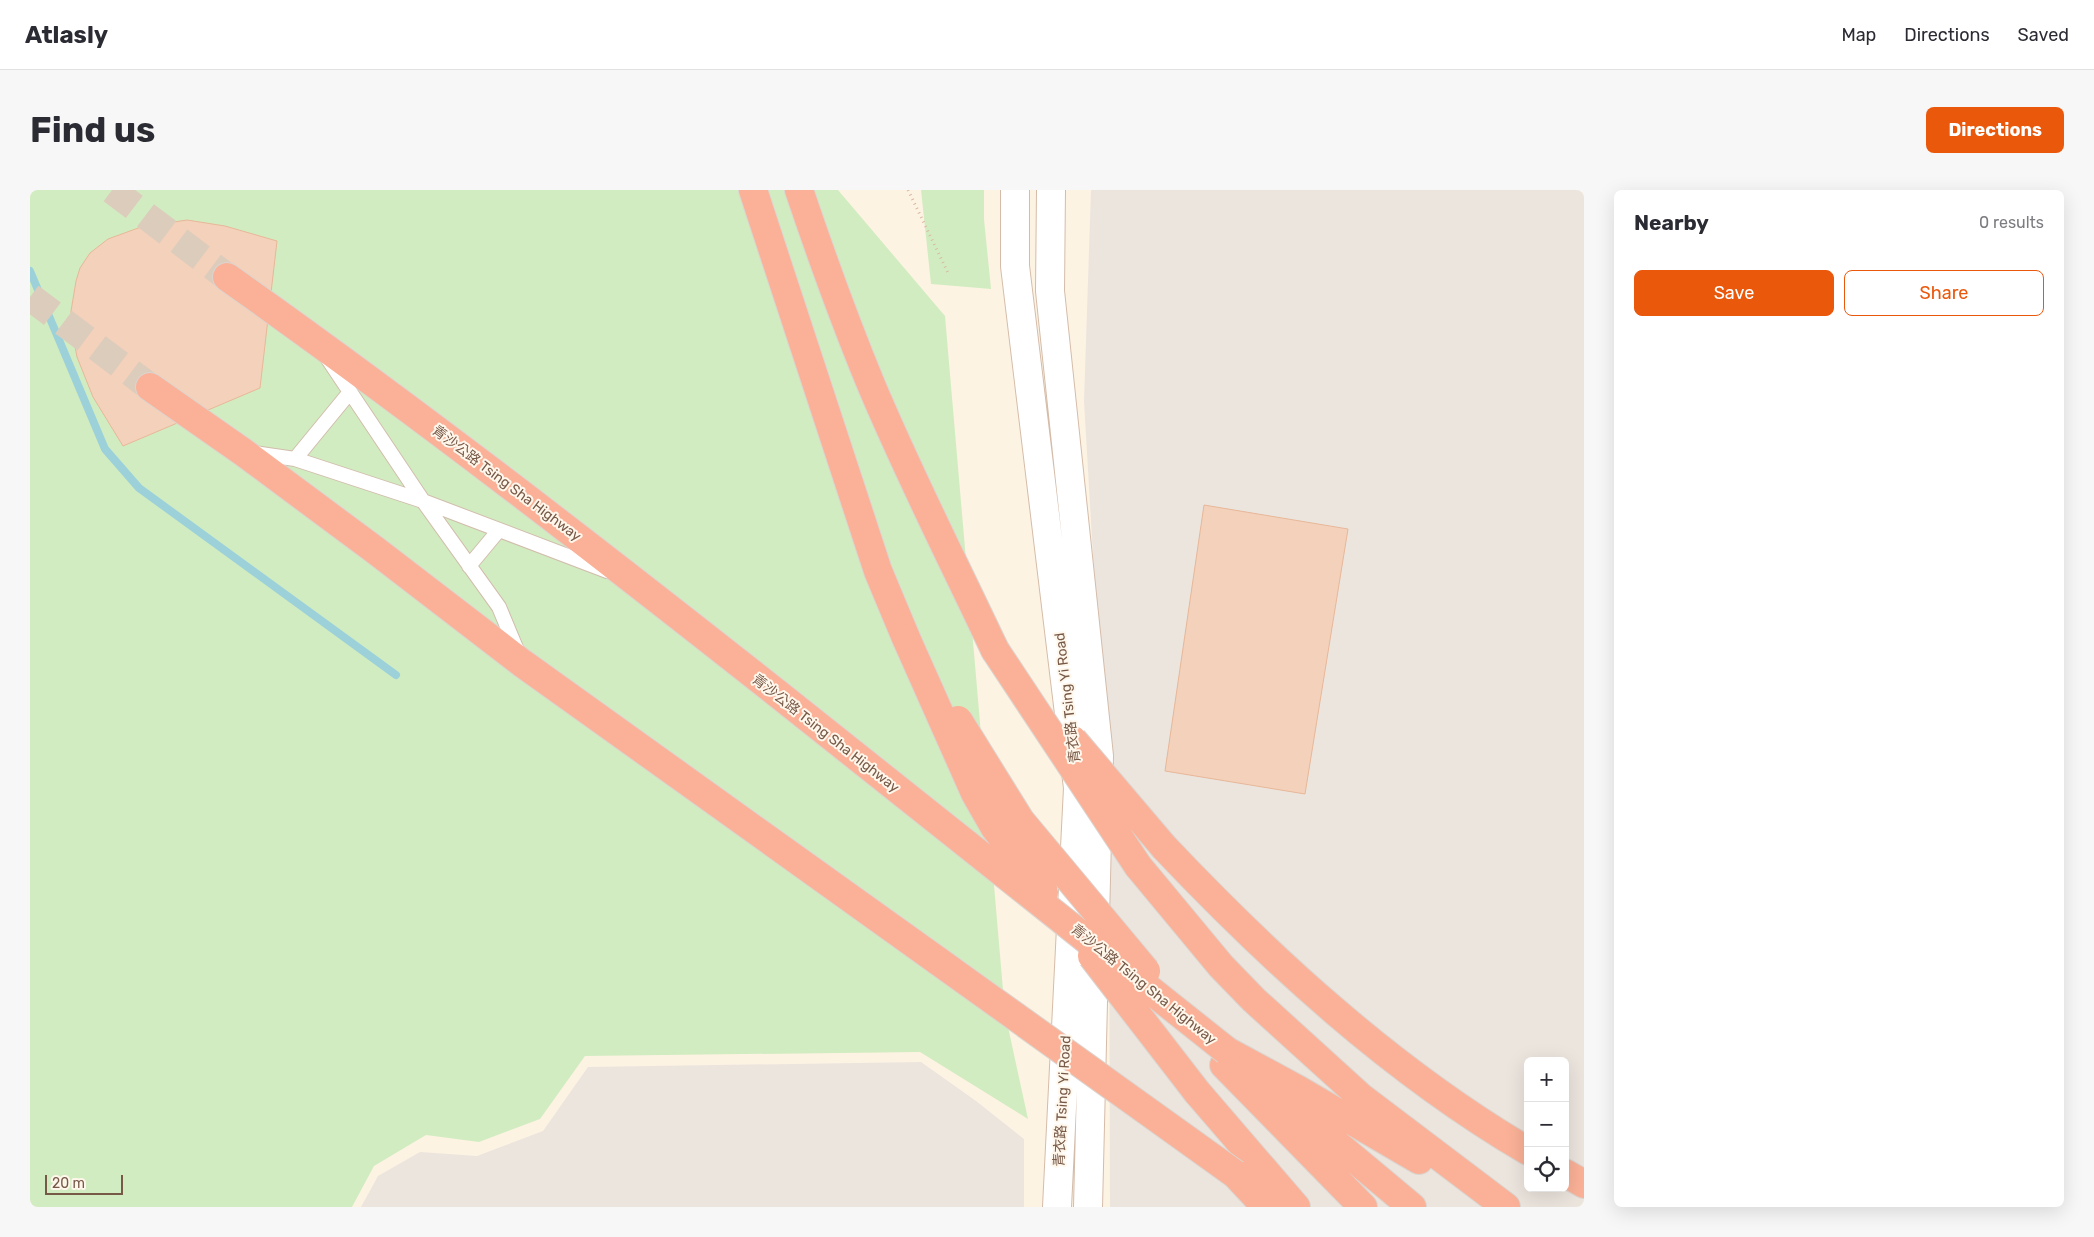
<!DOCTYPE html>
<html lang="en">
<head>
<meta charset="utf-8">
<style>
  body { margin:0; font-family:Rubik,"Noto Sans TC",sans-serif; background:#f7f7f7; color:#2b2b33 }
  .controls { position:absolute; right:15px; bottom:15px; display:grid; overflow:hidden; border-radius:8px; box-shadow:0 5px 20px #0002 }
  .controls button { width:45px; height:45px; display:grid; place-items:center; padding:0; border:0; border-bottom:1px solid #e1e1e2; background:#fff; color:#2b2b33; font:25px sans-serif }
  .scale { position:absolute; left:15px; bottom:12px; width:78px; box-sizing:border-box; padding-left:5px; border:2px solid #775948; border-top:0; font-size:14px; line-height:18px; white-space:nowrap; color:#775948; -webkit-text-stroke:4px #fff7eb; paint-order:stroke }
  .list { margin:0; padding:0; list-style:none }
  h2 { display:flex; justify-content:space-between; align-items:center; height:65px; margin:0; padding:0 20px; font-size:21px }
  h2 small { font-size:16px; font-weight:400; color:#7c7c81 }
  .actions { display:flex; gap:10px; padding:15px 20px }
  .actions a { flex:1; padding:11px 0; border:1px solid #ea580c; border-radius:8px; text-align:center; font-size:18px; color:#ea580c }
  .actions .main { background:#ea580c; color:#fff }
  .icon { flex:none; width:28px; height:28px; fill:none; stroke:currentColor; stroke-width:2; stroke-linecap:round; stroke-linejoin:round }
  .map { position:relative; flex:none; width:1554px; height:1017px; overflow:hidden; border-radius:8px }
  header { display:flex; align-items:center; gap:30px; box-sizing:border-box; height:70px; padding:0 25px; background:#fff; border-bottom:1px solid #e1e1e2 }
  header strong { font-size:24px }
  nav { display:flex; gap:28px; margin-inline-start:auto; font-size:18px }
  .intro { display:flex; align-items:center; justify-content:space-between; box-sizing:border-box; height:120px; padding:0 30px }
  h1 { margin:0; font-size:35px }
  .button { padding:12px 22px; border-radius:8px; background:#ea580c; color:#fff; font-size:18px; font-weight:700 }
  main { display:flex; gap:30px; padding:0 30px }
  aside { flex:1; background:#fff; border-radius:8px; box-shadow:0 5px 20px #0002 }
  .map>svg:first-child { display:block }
  .industrial { fill:#ece5de; fill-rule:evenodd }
  .green { fill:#d2ecc1 }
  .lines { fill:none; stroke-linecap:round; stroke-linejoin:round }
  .stream { stroke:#9cd1da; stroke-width:8 }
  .building { fill:#f4d1ba; stroke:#e7b799 }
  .highway-tunnel { stroke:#dcccbc; stroke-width:28; stroke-dasharray:28 14; stroke-linecap:butt }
  .lane-casing { stroke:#d1bdac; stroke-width:16 }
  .secondary-casing { stroke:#d5bca9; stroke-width:30 }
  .highway-casing { stroke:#dcd4cf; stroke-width:30 }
  .path { stroke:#d9b49d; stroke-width:3; stroke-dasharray:1 4; stroke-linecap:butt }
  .lane { stroke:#fff; stroke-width:14 }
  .secondary { stroke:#fff; stroke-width:28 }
  .highway { stroke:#fab197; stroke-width:28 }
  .highway-bridge-casing { stroke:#dcd4cf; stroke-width:30; stroke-linecap:butt }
  .highway-bridge { stroke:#fab197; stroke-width:28 }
  .labels { text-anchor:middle; stroke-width:4; stroke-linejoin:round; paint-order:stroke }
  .street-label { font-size:14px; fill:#775948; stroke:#fff7eb }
</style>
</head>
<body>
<header>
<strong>Atlasly</strong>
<nav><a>Map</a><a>Directions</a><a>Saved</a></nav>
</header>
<div class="intro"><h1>Find us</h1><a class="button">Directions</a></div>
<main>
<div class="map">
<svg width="1554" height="1017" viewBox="0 0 1554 1017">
  <rect width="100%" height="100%" fill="#fdf3e3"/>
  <path class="industrial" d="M1061 0H1554V1017H1080L1079 642 1054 211ZM1498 871H1535V998H1498Z
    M891 872 946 911 994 949V1017H331L348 986 390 962 447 966 513 941 558 877Z"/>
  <path class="green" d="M0 0H808L915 126 975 823 998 929 890 862 555 866 510 929 449 952 396 945 344 976 322 1017H0Z
    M891 0H954V29L961 99 901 94Z"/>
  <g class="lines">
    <path class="stream" d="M0 81 75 259 109 298 366 485"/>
  </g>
  <path class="building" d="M157 30 195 36 247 51 230 198 93 256 63 207 47 167 41 136V121L46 91 50 78 60 63 78 49 111 37Z
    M1174 315 1318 339 1275 604 1135 581Z"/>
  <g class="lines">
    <path class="highway-tunnel" d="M82 0 197 87
      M0 107 120 197"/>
    <g class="lane-casing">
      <path id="lane" d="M298 169 393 311 469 417 489 465
        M224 263 265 269 393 311 577 381
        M265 269 320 202
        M439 376 469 340"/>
    </g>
    <g class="secondary-casing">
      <path id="secondary" d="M985 0V76L1048 598 1027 1017
        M1021 0 1020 101 1069 566 1058 1017"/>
    </g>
    <g class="highway-casing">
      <path id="highway" d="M723 0 848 381 876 448
        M769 0C791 65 814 129 840 192 878 283 923 371 965 460
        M197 87C385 220 567 361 748 504
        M120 197 213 262 345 360 492 473 908 771
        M1134 657C1242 771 1362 881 1498 961
        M1108 676 1191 776 1224 810 1332 908 1476 1017
        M1197 861 1269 900 1389 970
        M1194 875 1333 1017
        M1236 895 1382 1017
        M1167 902 1266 1017
        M1535 983 1554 994
        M1205 984 1236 1017"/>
    </g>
    <path class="path" d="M878 0 919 85"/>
    <use href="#lane" class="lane"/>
    <use href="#secondary" class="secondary"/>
    <use href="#highway" class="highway"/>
    <g class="highway-bridge-casing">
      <path id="highway-bridge" d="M876 448 945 603 965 638 1014 702
        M965 460 1108 676
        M748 504 1197 861
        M928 530 990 630 1116 781
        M1043 550 1134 657
        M1062 766 1167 902
        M908 771 1205 984"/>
    </g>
    <use href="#highway-bridge" class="highway-bridge"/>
  </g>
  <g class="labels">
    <g class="street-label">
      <text transform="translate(477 293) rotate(37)" y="5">青沙公路 Tsing Sha Highway</text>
      <text transform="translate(1037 508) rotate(-97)" y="5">青衣路 Tsing Yi Road</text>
      <text transform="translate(796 543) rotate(38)" y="5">青沙公路 Tsing Sha Highway</text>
      <text transform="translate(1114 794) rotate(39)" y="5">青沙公路 Tsing Sha Highway</text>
      <text transform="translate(1032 911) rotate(-87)" y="5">青衣路 Tsing Yi Road</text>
    </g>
  </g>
</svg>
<div class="controls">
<button>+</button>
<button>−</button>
<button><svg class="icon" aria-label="locate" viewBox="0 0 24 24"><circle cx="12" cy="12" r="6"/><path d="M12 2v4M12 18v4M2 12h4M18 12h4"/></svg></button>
</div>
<div class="scale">20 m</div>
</div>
<aside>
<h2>Nearby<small>0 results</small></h2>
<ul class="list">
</ul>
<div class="actions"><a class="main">Save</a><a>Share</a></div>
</aside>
</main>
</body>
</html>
